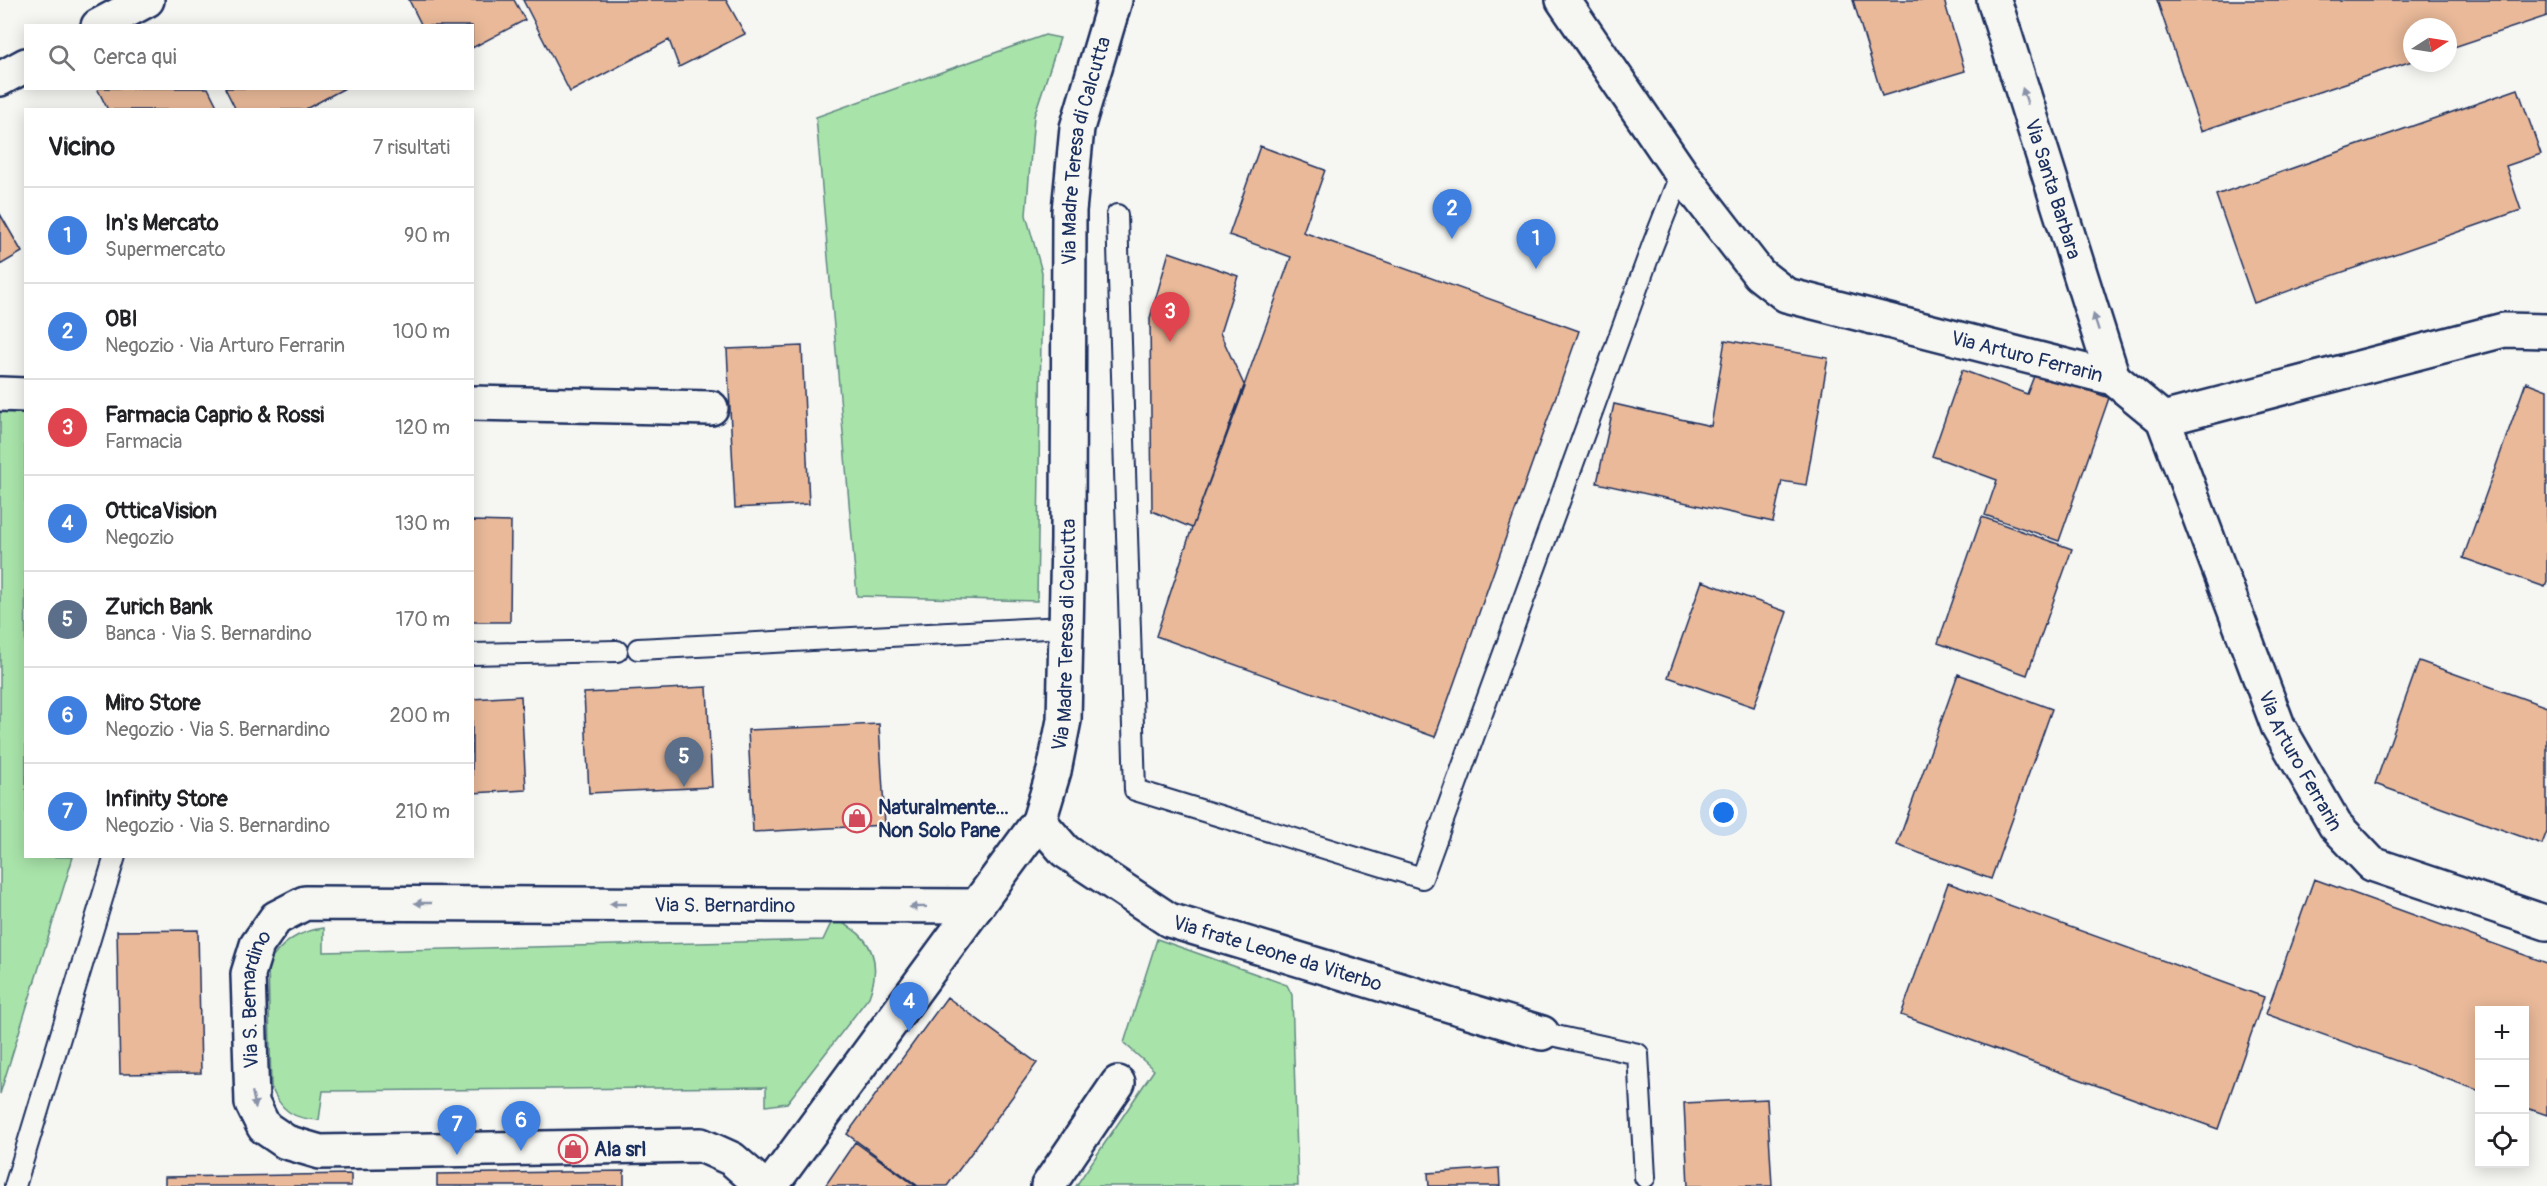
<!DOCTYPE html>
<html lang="it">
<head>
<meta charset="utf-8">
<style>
  body { margin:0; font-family:Pangolin,sans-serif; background:#f2f2f2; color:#202124 }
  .controls { position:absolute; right:18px; bottom:18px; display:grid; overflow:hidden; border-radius:0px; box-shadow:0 3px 15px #0003 }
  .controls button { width:54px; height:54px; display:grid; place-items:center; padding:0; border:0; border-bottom:2px solid #e0e0e0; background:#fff; color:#202124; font:30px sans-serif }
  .compass { position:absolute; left:2403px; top:18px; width:54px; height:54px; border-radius:50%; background:#fff; box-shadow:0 3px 15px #0003; rotate:78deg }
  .you { position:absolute; left:1724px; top:813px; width:21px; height:21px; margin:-15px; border:4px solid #fff; border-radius:50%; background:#1a73e8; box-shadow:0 0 0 9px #1a73e833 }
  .badge { display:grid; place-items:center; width:39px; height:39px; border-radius:50%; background:#b45309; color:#fff; font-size:20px; font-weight:700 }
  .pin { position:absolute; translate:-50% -50px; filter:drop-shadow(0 2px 3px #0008) }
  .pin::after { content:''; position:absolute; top:32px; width:21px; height:18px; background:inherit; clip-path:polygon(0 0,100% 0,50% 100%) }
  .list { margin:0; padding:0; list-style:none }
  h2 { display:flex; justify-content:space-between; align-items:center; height:78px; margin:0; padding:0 24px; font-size:26px }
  h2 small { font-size:20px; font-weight:400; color:#757577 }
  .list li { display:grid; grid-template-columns:39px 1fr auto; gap:18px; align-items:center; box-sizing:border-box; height:96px; padding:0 24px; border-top:2px solid #e0e0e0 }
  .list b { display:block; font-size:22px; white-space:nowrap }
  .list p { margin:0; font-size:20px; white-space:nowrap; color:#757577 }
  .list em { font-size:20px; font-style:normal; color:#757577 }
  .icon { flex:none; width:33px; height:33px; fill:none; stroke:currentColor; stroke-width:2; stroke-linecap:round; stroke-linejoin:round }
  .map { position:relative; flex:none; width:2547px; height:1186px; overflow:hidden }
  .search { position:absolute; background:#fff; box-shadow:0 3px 15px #0003; left:24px; top:24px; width:450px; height:66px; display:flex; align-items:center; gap:15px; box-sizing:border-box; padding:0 21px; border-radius:0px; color:#757577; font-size:22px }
  .panel { position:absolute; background:#fff; box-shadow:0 3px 15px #0003; left:24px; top:108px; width:450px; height:750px; border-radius:0px }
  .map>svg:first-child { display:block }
  .green { fill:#a8e3a9; stroke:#628984; stroke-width:1.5 }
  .building { fill:#e9b999; stroke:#1b2f5e; stroke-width:1.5 }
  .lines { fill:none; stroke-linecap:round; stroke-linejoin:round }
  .service-casing { stroke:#1b2f5e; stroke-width:24 }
  .minor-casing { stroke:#1b2f5e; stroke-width:38 }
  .secondary-casing { stroke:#1b2f5e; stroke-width:38 }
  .service { stroke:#f6f6f2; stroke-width:20 }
  .minor { stroke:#f6f6f2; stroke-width:33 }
  .secondary { stroke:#f6f6f2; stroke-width:33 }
  .oneway { fill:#8892a8 }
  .labels { text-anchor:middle; stroke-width:4.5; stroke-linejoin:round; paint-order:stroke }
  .street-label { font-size:20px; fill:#1b2f5e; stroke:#f6f6f2 }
  .poi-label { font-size:20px; font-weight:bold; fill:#1b2f5e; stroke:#f6f6f2; text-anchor:start }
</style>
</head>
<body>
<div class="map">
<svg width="2547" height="1186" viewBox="0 0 2547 1186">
  <rect width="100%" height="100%" fill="#f6f6f2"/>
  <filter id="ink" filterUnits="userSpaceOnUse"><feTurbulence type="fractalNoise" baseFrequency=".0167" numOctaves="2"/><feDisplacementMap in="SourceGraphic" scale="12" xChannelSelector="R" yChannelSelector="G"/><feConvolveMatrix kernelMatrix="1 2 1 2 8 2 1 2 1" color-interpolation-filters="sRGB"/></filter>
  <g filter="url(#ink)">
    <path class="green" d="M1045 35 1060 38 1034 116 1026 215 1042 272 1037 601 857 596 816 117Z
      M0 402H25L26 856 73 857 0 1094Z
      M833 919C870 933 883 959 869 997L787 1103 766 1106V1087L323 1091 319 1120C292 1119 281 1110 271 1087L268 965C280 943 298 931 324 928V952L823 940Z
      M1157 939 1287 985 1292 995 1298 1186H1076L1154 1070 1124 1043Z"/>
    <path class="building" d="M409 0H514L525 20 472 48V26H422Z
      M523 0H726L745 34 679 67 669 40 570 92Z
      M1853 0H1944L1965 71 1882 96Z
      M2157 0H2547V16L2448 49V27H2412V61L2201 131Z
      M97 88H208L219 110H108Z
      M225 88H345L304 110H236Z
      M2518 89 2541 154 2506 166 2521 210 2254 303 2216 195Z
      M1260 146 1325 170 1303 232 1579 331 1435 737 1156 636 1192 528 1291 257 1229 235Z
      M0 214 22 252 0 265Z
      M1169 252 1238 276 1220 333 1245 387 1192 528 1152 511 1150 318Z
      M1725 340 1828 358 1806 485 1782 481 1773 522 1597 483 1614 404 1711 426Z
      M802 346 809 504 735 508 727 349Z
      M1962 370 2027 394 2036 371 2109 398 2059 541 1985 515 1997 480 1932 456Z
      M2526 382 2547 390V582L2545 587 2463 558Z
      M1982 517 2072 549 2027 675 1938 643Z
      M472 521 511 522 510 622H472Z
      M1702 581 1787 612 1754 707 1668 677Z
      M2419 661 2547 707V831L2542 844 2375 784Z
      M1958 674 2052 709 1991 879 1897 845Z
      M707 687 712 787 589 793 584 693Z
      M521 696 526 790 472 793V699Z
      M879 724 885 825 753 832 748 730Z
      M2314 879 2547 963V1115L2524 1107V1010H2480V1091L2266 1014Z
      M1948 883 2264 997 2218 1129 1901 1015Z
      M198 930 201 1073 120 1074 117 931Z
      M947 997 1037 1063 947 1186H918L847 1134Z
      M1767 1099 1772 1186H1688L1684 1103Z
      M855 1142 916 1186H825Z
      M1499 1168 1500 1186H1429L1428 1173Z
      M624 1171V1186H437V1174Z
      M351 1174V1186H165V1177Z"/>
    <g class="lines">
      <g class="service-casing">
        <path id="service" d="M1117 215 1135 790 1422 878 1652 247 1681 173
          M638 649 1065 627
          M472 654 617 651
          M1542 1033 1638 1054 1645 1177
          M15 1186 115 856"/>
      </g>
      <g class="minor-casing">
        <g id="minor">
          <path id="s1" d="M1563 0 1681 173 1759 274 1786 295 2113 378 2163 419 2278 726 2335 825 2372 864 2547 923"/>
          <path id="s2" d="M1994 0 2113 378"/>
          <path d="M0 394 26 395"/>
          <path d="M472 403 711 408"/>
          <path d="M2163 419 2504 330 2547 331"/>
          <path id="s3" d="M1039 821 1065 851 1169 920 1542 1033"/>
          <path id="s4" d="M763 1186 732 1159 701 1145 320 1152 286 1142 264 1127 252 1103 248 974 257 945 276 918 305 903 977 906"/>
          <path id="s5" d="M771 1186 1039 821 1054 771 1064 720 1068 539 1069 211 1077 128 1115 0"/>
          <path d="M1048 1186 1118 1083"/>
        </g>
      </g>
      <g class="secondary-casing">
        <path id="secondary" d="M98 26 147 0
          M0 79 26 65"/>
      </g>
      <use href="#service" class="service"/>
      <use href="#minor" class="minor"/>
      <use href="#secondary" class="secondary"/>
    </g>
    <defs><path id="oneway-solid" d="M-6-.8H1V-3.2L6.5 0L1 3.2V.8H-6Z" transform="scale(1.5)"/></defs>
    <g class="oneway">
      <use href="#oneway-solid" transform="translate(2025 96) rotate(-108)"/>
      <use href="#oneway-solid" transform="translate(2096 322) rotate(-108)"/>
      <use href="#oneway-solid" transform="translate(423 903) rotate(-180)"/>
      <use href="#oneway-solid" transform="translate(618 904) rotate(-180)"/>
      <use href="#oneway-solid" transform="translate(918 907) rotate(179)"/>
      <use href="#oneway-solid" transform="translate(254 1100) rotate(78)"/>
    </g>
  </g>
  <defs>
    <g id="shop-ring" transform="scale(1.5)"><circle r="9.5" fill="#f6f6f2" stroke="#d1495b" stroke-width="1.5"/><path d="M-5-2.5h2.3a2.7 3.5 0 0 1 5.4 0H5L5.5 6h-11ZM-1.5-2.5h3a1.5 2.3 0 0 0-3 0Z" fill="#d1495b"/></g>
  </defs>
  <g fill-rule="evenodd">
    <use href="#shop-ring" x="857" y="818"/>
    <use href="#shop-ring" x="573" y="1149"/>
  </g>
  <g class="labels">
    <g class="street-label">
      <text dy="7" stroke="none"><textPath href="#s5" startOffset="1128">Via Madre Teresa di Calcutta</textPath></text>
      <text dy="7" stroke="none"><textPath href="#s2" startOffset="198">Via Santa Barbara</textPath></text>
      <text dy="7" stroke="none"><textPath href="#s1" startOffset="620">Via Arturo Ferrarin</textPath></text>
      <text dy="7" stroke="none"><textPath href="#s5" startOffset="642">Via Madre Teresa di Calcutta</textPath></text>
      <text dy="7" stroke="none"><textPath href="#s1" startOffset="1142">Via Arturo Ferrarin</textPath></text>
      <text dy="7" stroke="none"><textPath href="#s4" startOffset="1190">Via S. Bernardino</textPath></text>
      <text dy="7" stroke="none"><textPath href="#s3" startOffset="278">Via frate Leone da Viterbo</textPath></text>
      <text dy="7" stroke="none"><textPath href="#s4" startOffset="650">Via S. Bernardino</textPath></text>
    </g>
    <g class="poi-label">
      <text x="878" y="814">Naturalmente...<tspan x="878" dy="23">Non Solo Pane</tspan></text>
      <text x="594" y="1156">Ala srl</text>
    </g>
  </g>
</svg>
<div class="controls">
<button>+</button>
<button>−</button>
<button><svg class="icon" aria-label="locate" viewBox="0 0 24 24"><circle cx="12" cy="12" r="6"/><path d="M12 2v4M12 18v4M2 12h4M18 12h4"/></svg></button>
</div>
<svg class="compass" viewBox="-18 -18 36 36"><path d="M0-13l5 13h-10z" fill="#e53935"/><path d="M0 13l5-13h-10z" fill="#757577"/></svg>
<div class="you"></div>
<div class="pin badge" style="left:1536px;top:269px;background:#3f7fe0">1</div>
<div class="pin badge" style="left:1452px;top:239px;background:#3f7fe0">2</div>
<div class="pin badge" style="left:1170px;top:342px;background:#e0444e">3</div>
<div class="pin badge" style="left:909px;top:1032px;background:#3f7fe0">4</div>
<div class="pin badge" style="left:684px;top:787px;background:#5c6f8a">5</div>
<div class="pin badge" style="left:521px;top:1151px;background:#3f7fe0">6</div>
<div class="pin badge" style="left:457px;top:1155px;background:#3f7fe0">7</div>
<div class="search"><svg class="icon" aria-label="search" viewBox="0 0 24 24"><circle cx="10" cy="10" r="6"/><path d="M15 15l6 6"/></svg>Cerca qui</div>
<section class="panel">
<h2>Vicino<small>7 risultati</small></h2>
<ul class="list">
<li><span class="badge" style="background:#3f7fe0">1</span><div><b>In's Mercato</b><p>Supermercato</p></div><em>90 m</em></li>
<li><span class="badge" style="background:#3f7fe0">2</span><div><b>OBI</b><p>Negozio · Via Arturo Ferrarin</p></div><em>100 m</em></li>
<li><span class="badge" style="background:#e0444e">3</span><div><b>Farmacia Caprio &amp; Rossi</b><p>Farmacia</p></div><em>120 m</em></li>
<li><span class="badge" style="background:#3f7fe0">4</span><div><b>OtticaVision</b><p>Negozio</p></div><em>130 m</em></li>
<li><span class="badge" style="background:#5c6f8a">5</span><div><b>Zurich Bank</b><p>Banca · Via S. Bernardino</p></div><em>170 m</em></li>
<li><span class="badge" style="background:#3f7fe0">6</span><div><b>Miro Store</b><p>Negozio · Via S. Bernardino</p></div><em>200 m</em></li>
<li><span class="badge" style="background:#3f7fe0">7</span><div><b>Infinity Store</b><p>Negozio · Via S. Bernardino</p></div><em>210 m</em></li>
</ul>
</section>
</div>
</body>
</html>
